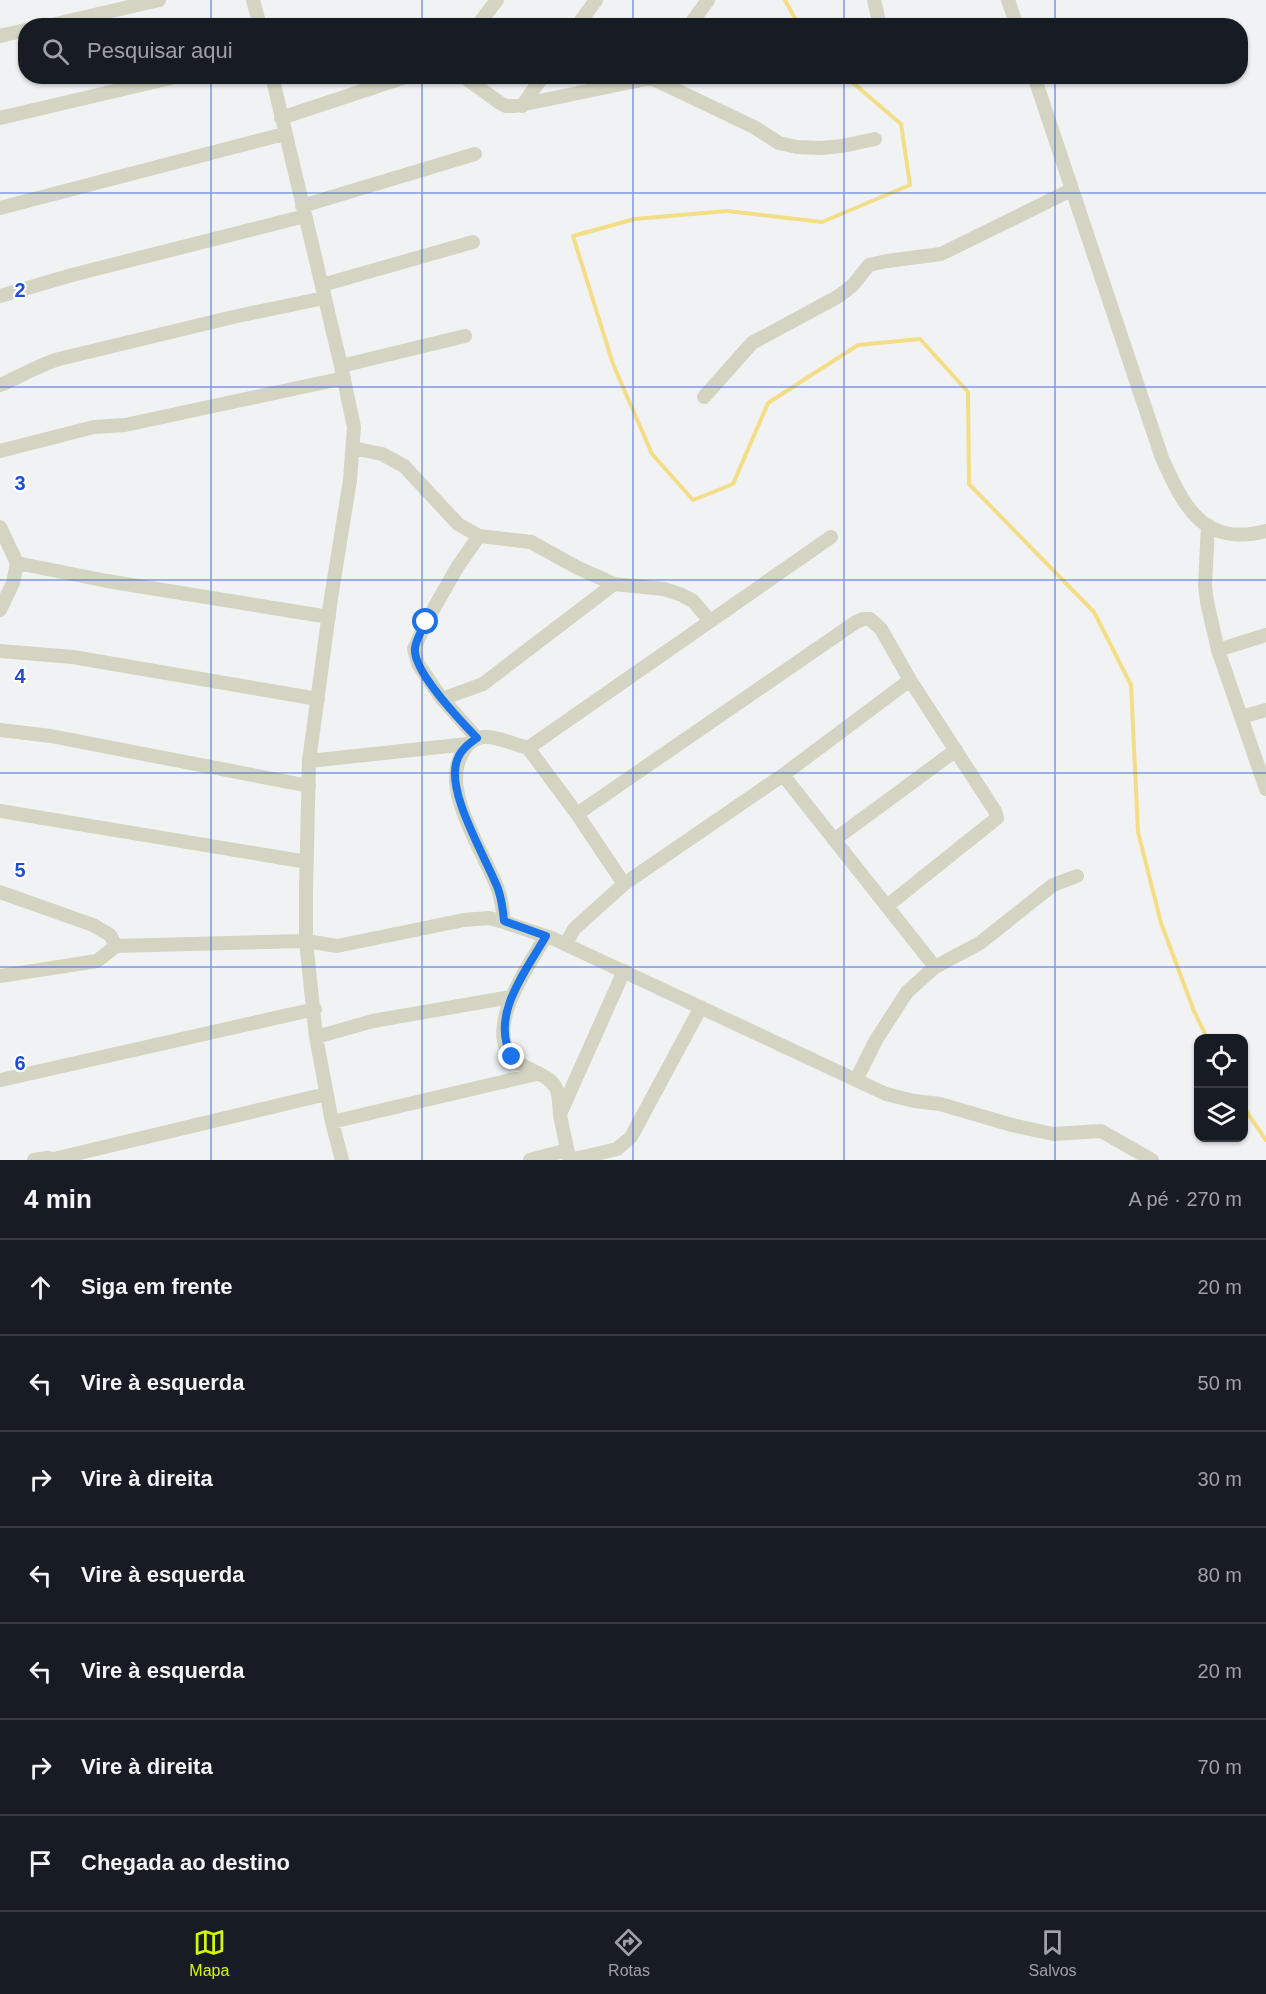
<!DOCTYPE html>
<html lang="pt">
<head>
<meta charset="utf-8">
<style>
  body { margin:0; font-family:Arial,sans-serif; background:#242831; color:#f1f3f6 }
  .controls { position:absolute; right:18px; bottom:18px; display:grid; overflow:hidden; border-radius:12px; box-shadow:0 2px 4px #0004 }
  .controls button { width:54px; height:54px; display:grid; place-items:center; padding:0; border:0; border-bottom:2px solid #363941; background:#171b24; color:#f1f3f6; font:30px sans-serif }
  .stop { position:absolute; width:18px; height:18px; margin:-14px; border:4px solid #1a73e8; border-radius:50%; background:#fff }
  .stop.end { background:#1a73e8; border-color:#fff; box-shadow:0 2px 6px #0008 }
  .list { margin:0; padding:0; list-style:none }
  h2 { display:flex; justify-content:space-between; align-items:center; height:78px; margin:0; padding:0 24px; font-size:26px }
  h2 small { font-size:20px; font-weight:400; color:#9ea1a6 }
  .list li { display:grid; grid-template-columns:39px 1fr auto; gap:18px; align-items:center; box-sizing:border-box; height:96px; padding:0 24px; border-top:2px solid #363941 }
  .list b { display:block; font-size:22px; white-space:nowrap }
  .list em { font-size:20px; font-style:normal; color:#9ea1a6 }
  .icon { flex:none; width:33px; height:33px; fill:none; stroke:currentColor; stroke-width:2; stroke-linecap:round; stroke-linejoin:round }
  .map { position:relative; flex:none; width:1266px; height:1160px; overflow:hidden }
  .search { position:absolute; background:#171b24; box-shadow:0 2px 4px #0004; left:18px; right:18px; top:18px; height:66px; display:flex; align-items:center; gap:15px; box-sizing:border-box; padding:0 21px; border-radius:24px; color:#9ea1a6; font-size:22px }
  .sheet { height:750px; background:#171b24 }
  nav { display:flex; justify-content:space-around; align-items:center; box-sizing:border-box; height:84px; border-top:2px solid #363941; background:#171b24; font-size:16px; color:#9ea1a6 }
  nav a { display:grid; justify-items:center; gap:3px }
  nav .on { color:#d3f609 }
  .map>svg:first-child { display:block }
  .lines { fill:none; stroke-linecap:round; stroke-linejoin:round }
  .stream { stroke:#f4dd87; stroke-width:4 }
  .minor { stroke:#d3d4c1; stroke-width:14 }
  .route { stroke:#1a73e8; stroke-width:8 }
  .grid { fill:none; stroke:#1d4ed8; stroke-width:1.5; stroke-opacity:0.55 }
  .grid-label { font-size:20px; text-anchor:middle; font-weight:bold; fill:#1d4ed8; stroke:#fff; stroke-width:4.5; stroke-linejoin:round; paint-order:stroke }
</style>
</head>
<body>
<div class="map">
<svg width="1266" height="1160" viewBox="0 0 1266 1160">
  <rect width="100%" height="100%" fill="#f1f2f4"/>
  <g class="lines">
    <path class="stream" d="M785 0 799 26
      M845 76 901 124 910 185 822 222 727 211 635 219 573 236 613 364 652 454 693 500 733 484 768 403 858 345 920 339 968 392 969 484 1094 612 1131 685 1138 832 1161 923 1194 1011 1207 1038
      M1244 1108 1266 1140"/>
    <path class="minor" d="M253 0 260 26
      M874 0 880 26
      M1008 0 1017 26
      M47 26 159 0
      M477 26 497 0
      M577 26 596 0
      M689 26 708 0
      M0 36 26 30
      M272 76 341 366 354 427 350 480 331 598 309 761 306 889V941L316 1037 332 1122 342 1160
      M463 76 500 103 506 106H515L651 78 754 127 779 143 797 147 820 148 842 146 875 139
      M904 76 905 77
      M1034 76 1162 458C1184 507 1203 547 1266 531
      M522 106 543 76
      M0 118 179 76
      M281 118 408 76
      M302 206 475 154
      M0 208 284 134
      M322 285 473 242
      M0 296 72 275 305 216
      M341 366 465 336
      M0 385C20 377 38 365 59 359L233 317 324 298
      M704 397 752 343 839 296 853 285 869 265 887 261 941 254 1071 190
      M353 448 382 454 404 466 458 524 479 536 531 542 578 568 614 584 664 589 682 595 693 601 710 621
      M0 451 94 427 125 425 344 378
      M1208 525 1205 586 1207 602 1218 650 1266 789
      M0 527 17 563 13 583 0 610
      M17 563 107 581 329 617
      M1218 650 1266 635
      M0 651 73 657 318 699
      M442 699 483 684 614 584
      M1241 717 1266 710
      M0 730 51 736 309 786
      M477 738 442 699 418 664 414 649 426 622 458 566 479 536
      M528 748 577 814 624 884
      M309 761 468 744
      M783 775 935 967
      M0 811 307 862
      M577 814 856 622 863 619H870L881 629 910 680 995 811 997 818 887 906
      M834 840 956 750
      M0 892 93 925 110 935 116 946
      M504 922C503 911 502 900 498 890 485 852 436 786 465 749 470 741 479 736 488 737 501 738 516 745 528 748L831 537
      M546 936C530 964 481 1030 515 1060 528 1072 548 1073 556 1088 560 1097 559 1106 560 1115 563 1130 566 1145 570 1160
      M566 944 574 929 624 884 783 775 910 680
      M0 976 97 961 116 946 306 941 337 946 464 920 489 918 504 922 554 939 886 1094 914 1101 940 1104 1012 1125 1053 1134 1101 1131 1152 1160
      M316 1037 373 1021 511 997
      M1 1080 315 1009
      M856 1080 876 1040 907 992 935 967 980 943 1053 885 1077 876
      M561 1112 624 971
      M332 1122 536 1074
      M34 1160 47 1158 54 1159 326 1094
      M530 1160 567 1150
      M570 1160 617 1149 631 1137 701 1007"/>
  </g>
  <g class="lines">
    <path class="route" d="M426 622C422 630 416 639 415 648 412 671 461 721 477 738 470 743 461 749 458 758 443 789 487 859 498 889 502 900 503 910 504 921L546 936C526 971 489 1016 512 1057"/>
  </g>
  <path class="grid" d="M211 0V26M422 0V26M633 0V26M844 0V26M1055 0V26M211 76V1160M422 76V1160M633 76V1160M844 76V1160M1055 76V1160M0 193H1266M0 387H1266M0 580H1266M0 773H1266M0 967H1266"/>
  <g class="grid-label">
    <text x="20" y="297">2</text>
    <text x="20" y="490">3</text>
    <text x="20" y="683">4</text>
    <text x="20" y="877">5</text>
    <text x="20" y="1070">6</text>
  </g>
</svg>
<div class="controls">
<button><svg class="icon" aria-label="locate" viewBox="0 0 24 24"><circle cx="12" cy="12" r="6"/><path d="M12 2v4M12 18v4M2 12h4M18 12h4"/></svg></button>
<button><svg class="icon" aria-label="layers" viewBox="0 0 24 24"><path d="M12 4l9 5-9 5-9-5zM3 14l9 5 9-5"/></svg></button>
</div>
<div class="stop" style="left:426px;top:622px"></div>
<div class="stop end" style="left:512px;top:1057px"></div>
<div class="search"><svg class="icon" aria-label="search" viewBox="0 0 24 24"><circle cx="10" cy="10" r="6"/><path d="M15 15l6 6"/></svg>Pesquisar aqui</div>
</div>
<section class="sheet">
<h2>4 min<small>A pé · 270 m</small></h2>
<ul class="list">
<li><svg class="icon" aria-label="ahead" viewBox="0 0 24 24"><path d="M12 20V5M6 11l6-6 6 6"/></svg><div><b>Siga em frente</b></div><em>20 m</em></li>
<li><svg class="icon" aria-label="left" viewBox="0 0 24 24"><path d="M17 20v-9H6M10 6l-5 5 5 5"/></svg><div><b>Vire à esquerda</b></div><em>50 m</em></li>
<li><svg class="icon" aria-label="right" viewBox="0 0 24 24"><path d="M7 20v-9h11M14 6l5 5-5 5"/></svg><div><b>Vire à direita</b></div><em>30 m</em></li>
<li><svg class="icon" aria-label="left" viewBox="0 0 24 24"><path d="M17 20v-9H6M10 6l-5 5 5 5"/></svg><div><b>Vire à esquerda</b></div><em>80 m</em></li>
<li><svg class="icon" aria-label="left" viewBox="0 0 24 24"><path d="M17 20v-9H6M10 6l-5 5 5 5"/></svg><div><b>Vire à esquerda</b></div><em>20 m</em></li>
<li><svg class="icon" aria-label="right" viewBox="0 0 24 24"><path d="M7 20v-9h11M14 6l5 5-5 5"/></svg><div><b>Vire à direita</b></div><em>70 m</em></li>
<li><svg class="icon" aria-label="arrive" viewBox="0 0 24 24"><path d="M6 21V4h12l-3 4 3 4H6"/></svg><div><b>Chegada ao destino</b></div></li>
</ul>
</section>
<nav>
<a class="on"><svg class="icon" aria-label="map" viewBox="0 0 24 24"><path d="M3 6l6-2 6 2 6-2v14l-6 2-6-2-6 2zM9 4v14M15 6v14"/></svg>Mapa</a>
<a><svg class="icon" aria-label="directions" viewBox="0 0 24 24"><path d="M12 3l9 9-9 9-9-9zM9 14v-3h6M13 9l2 2-2 2"/></svg>Rotas</a>
<a><svg class="icon" aria-label="saved" viewBox="0 0 24 24"><path d="M7 4h10v16l-5-4-5 4z"/></svg>Salvos</a>
</nav>
</body>
</html>
